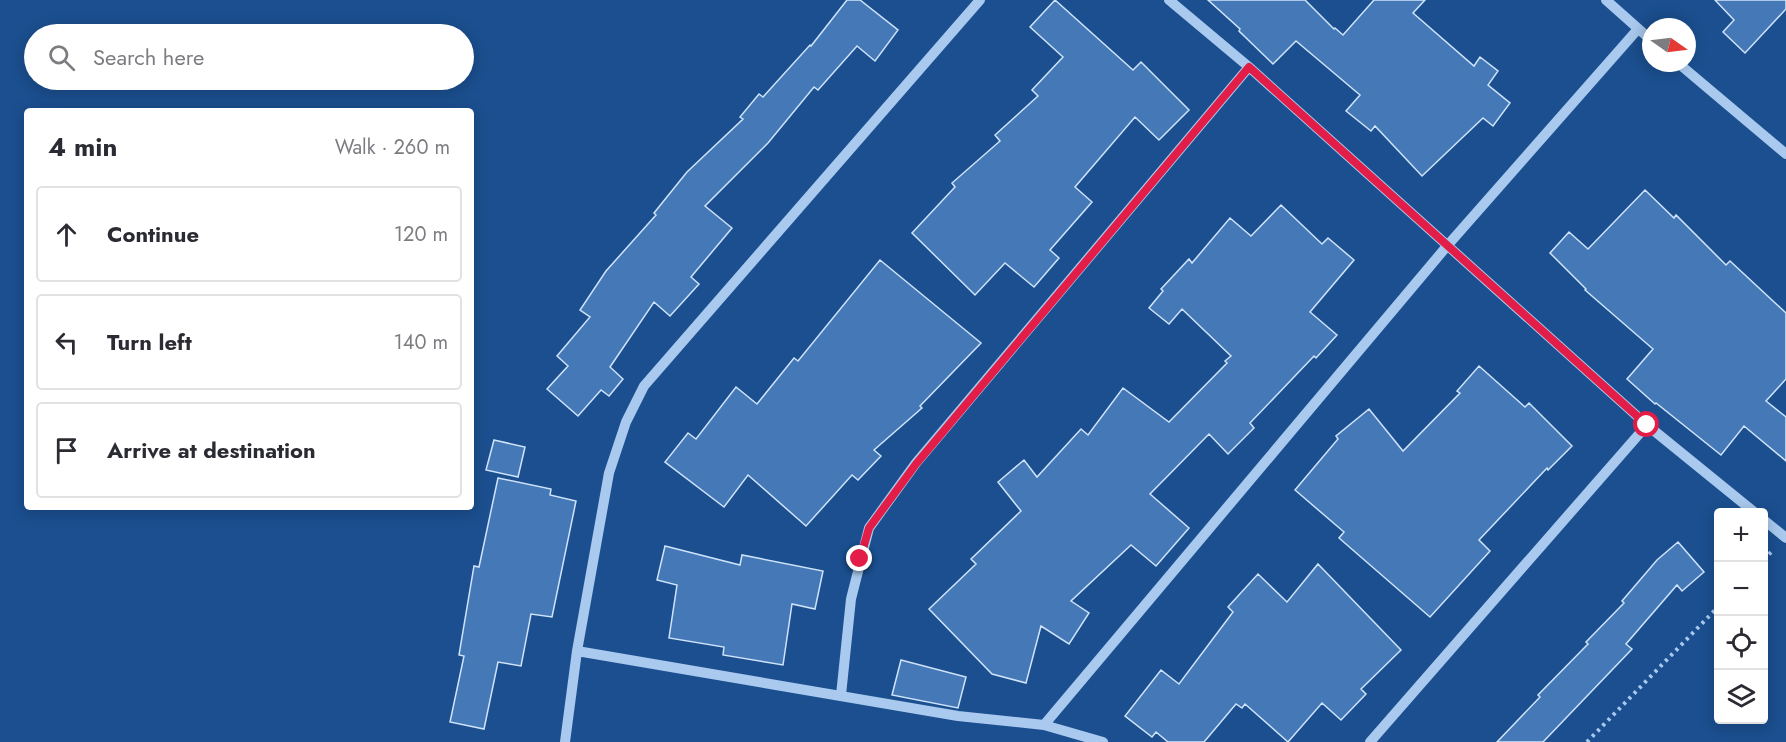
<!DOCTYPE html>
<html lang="en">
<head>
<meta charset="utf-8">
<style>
  body { margin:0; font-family:Jost,sans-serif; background:#f2f2f3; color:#2b2b33 }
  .controls { position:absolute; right:18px; bottom:18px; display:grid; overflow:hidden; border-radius:6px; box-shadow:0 3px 15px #0003 }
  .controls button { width:54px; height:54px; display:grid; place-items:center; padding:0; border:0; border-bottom:2px solid #e1e1e2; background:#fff; color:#2b2b33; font:30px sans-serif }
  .compass { position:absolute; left:1642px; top:18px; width:54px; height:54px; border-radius:50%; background:#fff; box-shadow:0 3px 15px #0003; rotate:104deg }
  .stop { position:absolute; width:18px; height:18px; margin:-14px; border:4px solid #e11d48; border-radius:50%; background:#fff }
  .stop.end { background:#e11d48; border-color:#fff; box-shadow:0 2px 6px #0008 }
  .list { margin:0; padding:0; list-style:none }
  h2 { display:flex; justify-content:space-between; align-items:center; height:78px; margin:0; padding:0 24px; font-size:26px }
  h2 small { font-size:20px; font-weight:400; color:#7c7c81 }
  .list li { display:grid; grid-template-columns:39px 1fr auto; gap:18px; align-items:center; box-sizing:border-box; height:96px; margin:0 12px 12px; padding:0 12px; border:2px solid #e1e1e2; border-radius:6px }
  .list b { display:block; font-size:22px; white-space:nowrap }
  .list em { font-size:20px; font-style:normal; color:#7c7c81 }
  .icon { flex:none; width:33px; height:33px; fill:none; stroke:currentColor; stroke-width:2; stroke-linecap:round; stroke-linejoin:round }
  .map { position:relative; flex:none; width:1786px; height:742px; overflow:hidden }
  .search { position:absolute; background:#fff; box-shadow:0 3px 15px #0003; left:24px; top:24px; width:450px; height:66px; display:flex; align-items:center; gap:15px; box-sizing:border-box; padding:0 21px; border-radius:33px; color:#7c7c81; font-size:22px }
  .panel { position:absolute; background:#fff; box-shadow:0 3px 15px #0003; left:24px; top:108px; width:450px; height:402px; border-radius:6px }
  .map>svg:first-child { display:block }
  .building { fill:#4478b7; stroke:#cfe3fa; stroke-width:1.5 }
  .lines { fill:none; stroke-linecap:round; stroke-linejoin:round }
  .path { stroke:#a9c9ee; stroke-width:4; stroke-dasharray:3 4.5; stroke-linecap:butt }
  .minor { stroke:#a9c9ee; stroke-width:10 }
  .route { stroke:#e11d48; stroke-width:8 }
</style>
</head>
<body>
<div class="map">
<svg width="1786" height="742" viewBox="0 0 1786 742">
  <rect width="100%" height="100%" fill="#1b4f8f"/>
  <path class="building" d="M847 0H860L898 30 875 61 857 46 818 90 814 87 768 143 705 206 732 228 691 277 699 284 670 316 654 302 610 367 623 379 609 396 601 390 578 416 547 389 568 366 557 356 590 317 580 310 606 271 656 215 654 213 687 172 743 119 740 117 759 94 763 97 810 45 811 46Z
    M1055 0 1133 70 1141 62 1189 110 1159 140 1135 117 1075 187 1092 202 1050 250 1059 258 1034 287 1005 263 975 295 912 233 955 187 952 183 1000 141 995 135 1038 96 1032 90 1063 57 1030 27Z
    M1208 0H1305L1334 29 1335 28 1343 35 1374 0H1425L1413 13 1474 66 1480 57 1498 71 1488 85 1510 103 1493 126 1483 118 1422 176 1375 126 1371 131 1346 111 1360 95 1296 41 1273 64 1239 31 1240 29Z
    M1715 0H1786V9L1745 53 1723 32 1734 20Z
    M1645 190 1674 218 1676 215 1726 265 1730 261 1786 313V379L1766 401 1786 417V461L1744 426 1721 455 1656 403 1655 404 1627 379 1653 349 1585 290 1586 289 1550 253 1569 232 1588 249Z
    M1281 205 1322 244 1328 238 1354 260 1310 312 1337 335 1316 358 1314 356 1250 423 1254 428 1228 454 1209 434 1150 494 1189 528 1156 566 1131 545 1071 601 1089 613 1069 644 1041 626 1026 683 992 674 929 609 976 564 971 559 1021 511 998 482 1024 460 1037 477 1081 429 1088 435 1123 388 1169 422 1227 363 1225 361 1231 356 1182 309 1169 324 1149 308 1163 291 1161 289 1189 259 1192 263 1230 218 1251 236Z
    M880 260 981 343 920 406 922 408 874 450 881 456 858 480 852 475 806 526 748 475 724 507 665 462 688 433 696 439 736 387 757 404 794 358 798 361Z
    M1479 366 1525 407 1529 403 1572 446 1548 470 1547 468 1479 540 1490 551 1430 617 1339 538 1344 532 1295 490 1338 439 1336 436 1369 409 1403 451 1460 393 1457 391Z
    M494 440 525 447 518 477 486 470Z
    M498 478 551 489 550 495 576 501 552 617 531 614 521 666 498 662 484 729 450 722 464 656 459 655 474 566 479 567Z
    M1678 542 1704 572 1682 591 1677 585 1626 644 1632 649 1543 742H1497L1540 697 1538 695 1588 644 1586 642 1624 603 1622 601 1657 560Z
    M665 546 740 565 742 555 823 571 815 609 792 604 783 665 723 655 724 647 669 638 677 585 657 580Z
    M1318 564 1401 650 1361 689 1366 694 1341 720 1322 703 1288 742 1245 704 1242 708 1236 704 1204 742H1168L1156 732 1152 737 1125 716 1161 670 1179 684 1233 612 1228 607 1258 574 1287 602Z
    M901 660 966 677 958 708 892 695Z"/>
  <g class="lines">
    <path class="path" d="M1764 560 1771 552
      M1587 742 1718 607"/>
    <path class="minor" d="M1169 0 1249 67 1647 425 1754 512
      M1606 0 1651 40
      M1678 63 1786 154
      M1764 520 1786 538
      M577 651 958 716 1044 725 1103 742
      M841 695 851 599 869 528 916 463 1249 67
      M1044 725 1447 246 1638 29
      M565 742 577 651 609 473 626 422 644 386 980 0
      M1370 742 1647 425"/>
  </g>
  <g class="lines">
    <path class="route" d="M860 559 869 528 916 464 1249 67 1647 425"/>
  </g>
</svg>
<div class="controls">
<button>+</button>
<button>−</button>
<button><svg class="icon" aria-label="locate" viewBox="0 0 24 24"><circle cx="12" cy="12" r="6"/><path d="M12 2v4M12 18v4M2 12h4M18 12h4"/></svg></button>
<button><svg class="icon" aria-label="layers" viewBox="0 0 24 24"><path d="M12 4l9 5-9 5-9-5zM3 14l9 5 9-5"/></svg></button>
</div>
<svg class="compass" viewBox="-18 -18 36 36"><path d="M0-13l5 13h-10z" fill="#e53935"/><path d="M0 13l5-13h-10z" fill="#7c7c81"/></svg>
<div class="stop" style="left:1647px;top:425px"></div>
<div class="stop end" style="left:860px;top:559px"></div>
<div class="search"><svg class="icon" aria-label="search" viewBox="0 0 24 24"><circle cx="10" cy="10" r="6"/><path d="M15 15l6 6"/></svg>Search here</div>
<section class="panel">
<h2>4 min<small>Walk · 260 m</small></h2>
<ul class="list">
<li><svg class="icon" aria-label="ahead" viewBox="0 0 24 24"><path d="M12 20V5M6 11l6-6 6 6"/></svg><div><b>Continue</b></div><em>120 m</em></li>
<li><svg class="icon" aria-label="left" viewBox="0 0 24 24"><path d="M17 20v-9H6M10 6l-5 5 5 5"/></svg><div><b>Turn left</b></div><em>140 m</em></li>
<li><svg class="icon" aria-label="arrive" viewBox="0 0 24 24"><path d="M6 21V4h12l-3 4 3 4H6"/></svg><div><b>Arrive at destination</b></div></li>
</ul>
</section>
</div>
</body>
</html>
